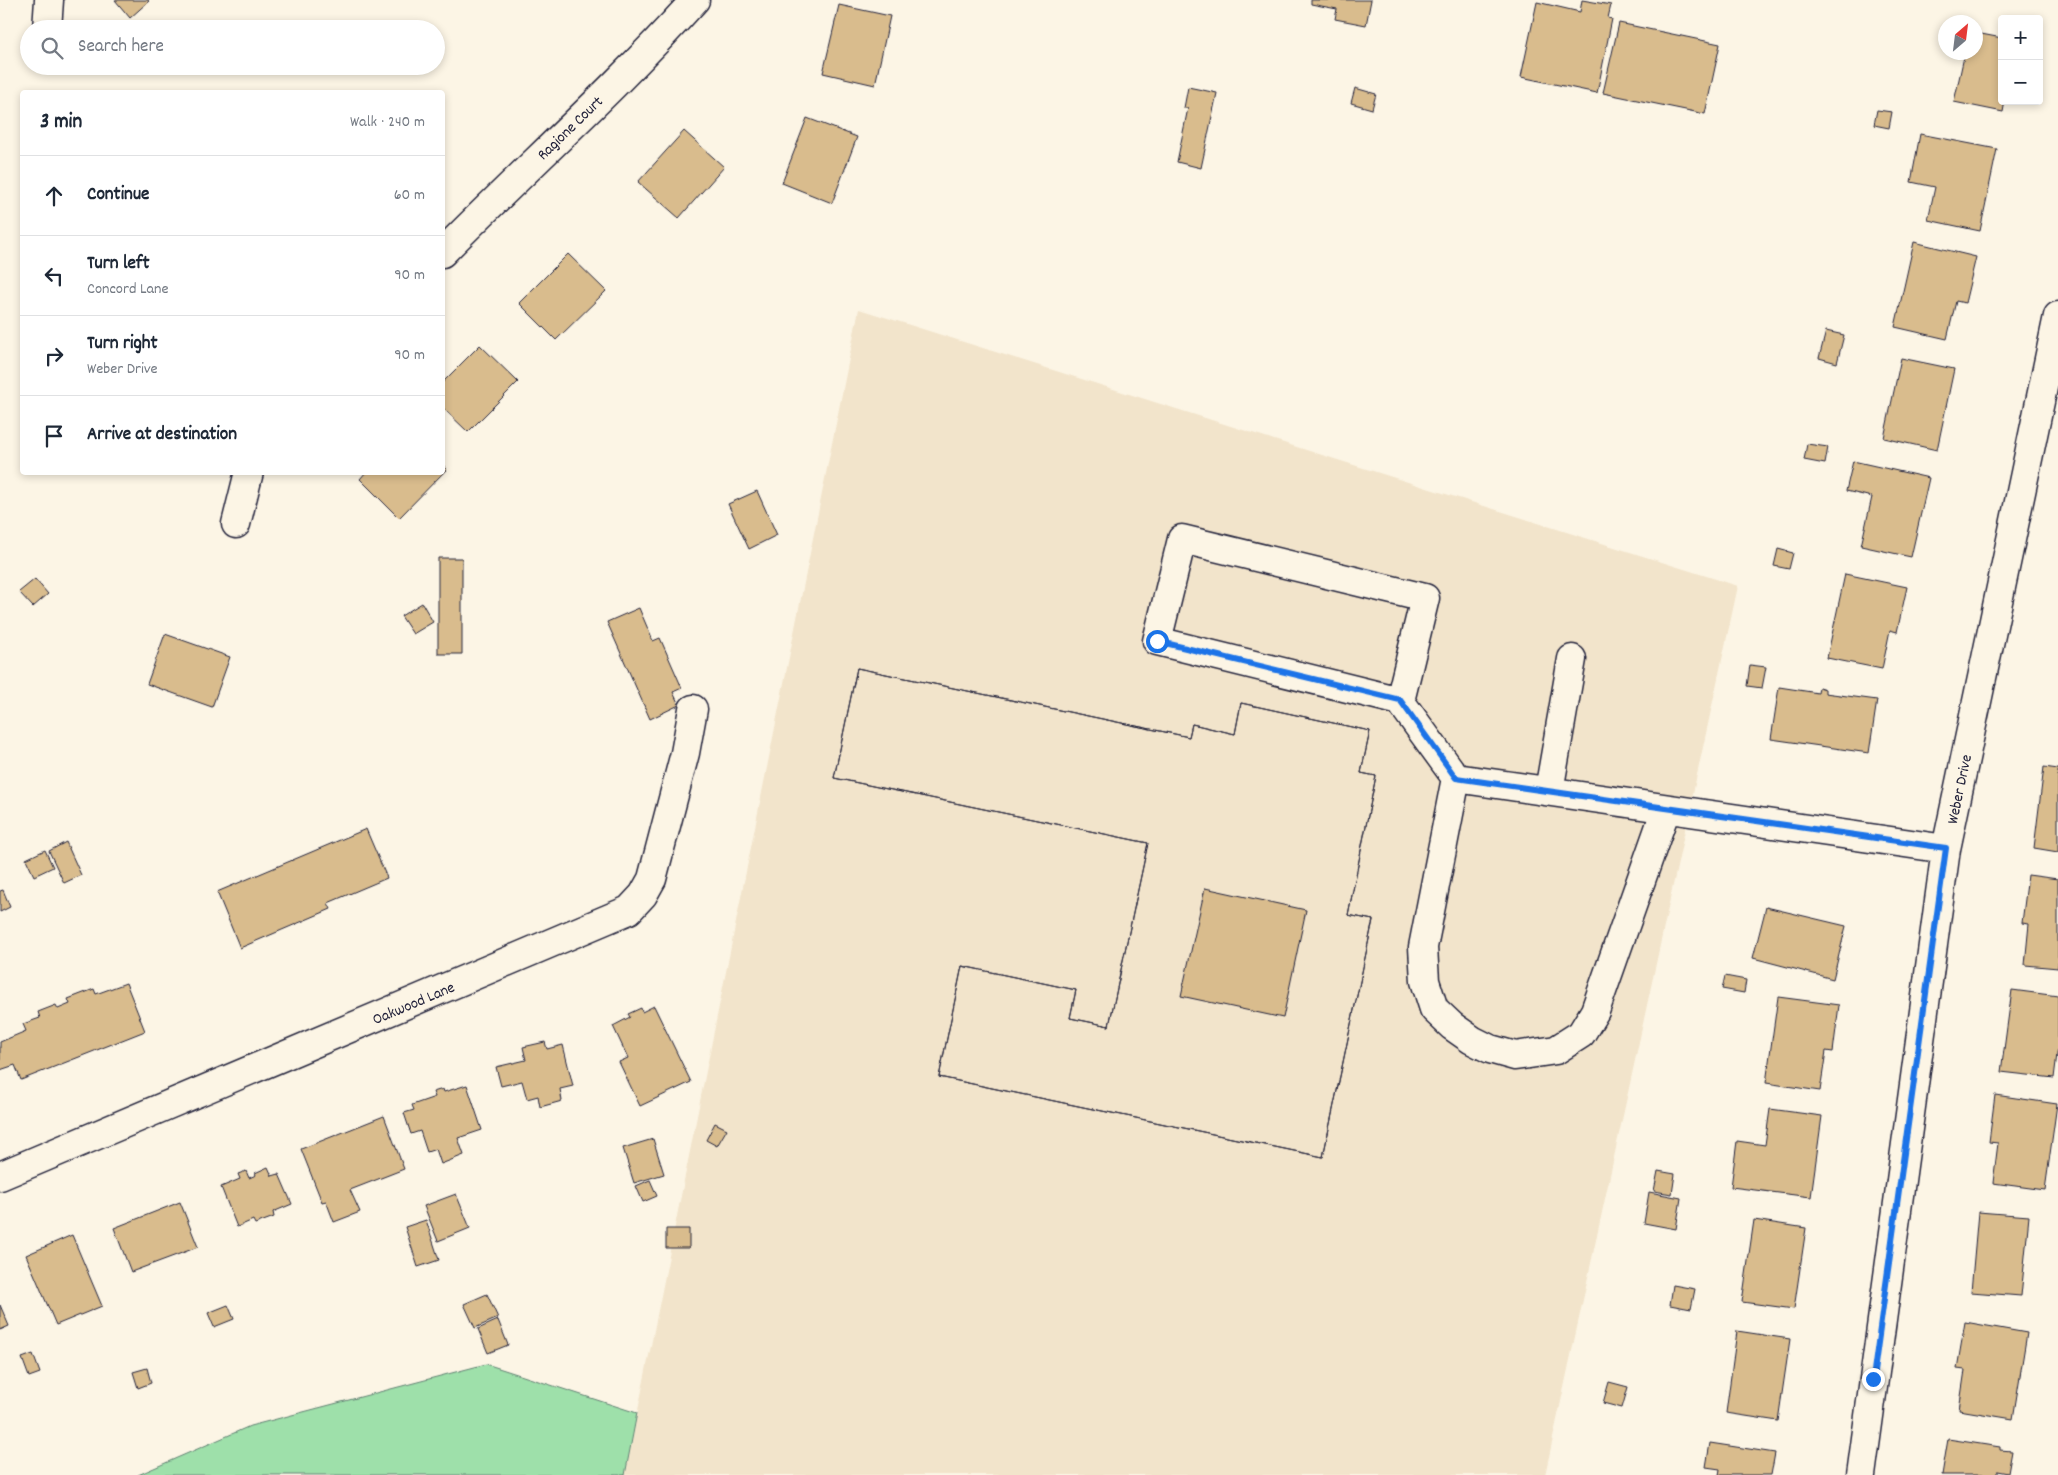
<!DOCTYPE html>
<html lang="en">
<head>
<meta charset="utf-8">
<style>
  body { margin:0; font-family:Dekko,sans-serif; background:#f6f6f7; color:#1f2937 }
  .controls { position:absolute; right:15px; top:15px; display:grid; overflow:hidden; border-radius:5px; box-shadow:0 2px 8px #0003 }
  .controls button { width:45px; height:45px; display:grid; place-items:center; padding:0; border:0; border-bottom:1px solid #e0e1e3; background:#fff; color:#1f2937; font:25px sans-serif }
  .compass { position:absolute; left:1938px; top:15px; width:45px; height:45px; border-radius:50%; background:#fff; box-shadow:0 2px 8px #0003; rotate:28deg }
  .stop { position:absolute; width:15px; height:15px; margin:-11px; border:4px solid #1a73e8; border-radius:50%; background:#fff }
  .stop.end { background:#1a73e8; border-color:#fff; box-shadow:0 1px 5px #0008 }
  .list { margin:0; padding:0; list-style:none }
  h2 { display:flex; justify-content:space-between; align-items:center; height:65px; margin:0; padding:0 20px; font-size:21px }
  h2 small { font-size:16px; font-weight:400; color:#747a83 }
  .list li { display:grid; grid-template-columns:32px 1fr auto; gap:15px; align-items:center; box-sizing:border-box; height:80px; padding:0 20px; border-top:1px solid #e0e1e3 }
  .list b { display:block; font-size:19px; white-space:nowrap }
  .list p { margin:0; font-size:16px; white-space:nowrap; color:#747a83 }
  .list em { font-size:16px; font-style:normal; color:#747a83 }
  .icon { flex:none; width:28px; height:28px; fill:none; stroke:currentColor; stroke-width:2; stroke-linecap:round; stroke-linejoin:round }
  .map { position:relative; flex:none; width:2058px; height:1475px; overflow:hidden }
  .search { position:absolute; background:#fff; box-shadow:0 2px 8px #0003; left:20px; top:20px; width:425px; height:55px; display:flex; align-items:center; gap:12px; box-sizing:border-box; padding:0 18px; border-radius:28px; color:#747a83; font-size:19px }
  .panel { position:absolute; background:#fff; box-shadow:0 2px 8px #0003; left:20px; top:90px; width:425px; height:385px; border-radius:5px }
  .map>svg:first-child { display:block }
  .built { fill:#f2e4cb }
  .green { fill:#9ee0aa; stroke:#608172 }
  .building { fill:#d9bc8d; stroke:#22223b; fill-rule:evenodd }
  .lines { fill:none; stroke-linecap:round; stroke-linejoin:round }
  .minor-casing { stroke:#22223b; stroke-width:31 }
  .minor { stroke:#fcf5e5; stroke-width:28 }
  .route { stroke:#1a73e8; stroke-width:6 }
  .labels { text-anchor:middle; stroke-width:4; stroke-linejoin:round; paint-order:stroke }
  .street-label { font-size:16px; fill:#22223b; stroke:#fcf5e5 }
</style>
</head>
<body>
<div class="map">
<svg width="2058" height="1475" viewBox="0 0 2058 1475">
  <rect width="100%" height="100%" fill="#fcf5e5"/>
  <filter id="ink" filterUnits="userSpaceOnUse"><feTurbulence type="fractalNoise" baseFrequency=".02" numOctaves="2"/><feDisplacementMap in="SourceGraphic" scale="10" xChannelSelector="R" yChannelSelector="G"/><feConvolveMatrix kernelMatrix="1 2 1 2 8 2 1 2 1" color-interpolation-filters="sRGB"/></filter>
  <g filter="url(#ink)">
    <path class="built" d="M859 309 1738 586 1545 1475H625Z"/>
    <path class="green" d="M486 1364 637 1413 625 1475H138L250 1426Z"/>
    <path class="building" d="M115 0H148L149 1 130 18Z
      M1311 0H1371L1366 25 1335 19 1337 9 1311 4Z
      M1582 0 1611 5 1608 18 1612 19 1597 93 1521 77 1537 2 1580 12Z
      M839 5 890 16 875 85 823 73Z
      M1619 23 1720 44 1705 114 1603 93Z
      M1976 33 2002 38V101H2005L2003 112 1954 102 1965 52H1976Z
      M1188 87 1217 93 1201 168 1177 162 1188 108H1184Z
      M1355 88 1376 94 1372 109 1351 103Z
      M1877 110 1892 112 1889 128 1874 125Z
      M807 118 857 137 832 203 782 183Z
      M684 131 724 167 679 218 638 182Z
      M1920 134 1997 149 1980 231 1928 220 1935 187 1911 182Z
      M1914 242 1976 257 1965 303 1956 301 1947 339 1895 327Z
      M568 254 606 291 556 340 519 303Z
      M1826 331 1844 335 1837 363 1819 358Z
      M480 345 518 382 468 432 442 407V383Z
      M1901 358 1954 369 1937 450 1884 438Z
      M1807 444 1828 447 1825 464 1804 460Z
      M1853 461 1929 478 1911 557 1861 546 1872 497 1846 491Z
      M442 464 447 469 399 518 360 479 366 472H442Z
      M757 491 777 535 749 549 728 504Z
      M1778 549 1793 553 1789 569 1774 566Z
      M438 558H462V654H438Z
      M1845 574 1907 587 1897 632 1890 630 1882 669 1827 658Z
      M35 579 48 594 33 607 19 592Z
      M422 603 433 622 413 634 401 616Z
      M639 608 653 641 660 638 682 688 673 692 679 705 650 719 607 622Z
      M165 634 230 657 212 707 147 684Z
      M1750 665 1766 667 1762 688 1747 686Z
      M857 668 1189 737 1192 724 1235 734 1241 703 1370 731 1361 773 1376 776 1348 915 1373 920 1323 1157 939 1077 962 966 1076 990 1070 1018 1109 1026 1148 843 834 778ZM1205 888 1306 910 1283 1018 1181 996Z
      M857 668 1189 737 1192 724 1235 734 1241 703 1370 731 1361 773 1376 776 1348 915 1373 920 1323 1157 939 1077 962 966 1076 990 1070 1018 1109 1026 1148 843 834 778Z
      M1779 687 1818 693 1819 687 1825 689V693L1877 700 1869 753 1771 739Z
      M2044 767 2058 769V852L2034 848Z
      M366 829 387 878 328 903 331 909 240 948 217 892Z
      M66 842 81 875 64 883 49 851Z
      M45 850 53 867 34 876 26 859Z
      M2028 875 2058 879V968L2025 965 2029 924 2022 923Z
      M3 890 10 907 0 912V891Z
      M1766 907 1846 926 1833 979 1753 958Z
      M1725 976 1746 980 1744 993 1722 989Z
      M126 983 145 1031 21 1080 15 1065 0 1070V1042L26 1031 23 1024 40 1018 38 1012 56 1005 58 1009 70 1004 68 999 94 989 96 994Z
      M2012 990 2058 996V1046L2054 1078 2001 1072Z
      M1778 997 1839 1005 1833 1052 1826 1051 1820 1091 1766 1083Z
      M654 1006 691 1082 640 1106 619 1062 628 1058 613 1026 630 1017 628 1014 641 1008 642 1012Z
      M545 1042 547 1049 563 1045 573 1086 560 1089 562 1101 540 1107 538 1096 527 1099 522 1081 501 1086 496 1067 526 1060 523 1047Z
      M467 1085 482 1130 458 1138 464 1155 441 1164 436 1149 427 1152 420 1131 411 1134 404 1113 414 1110 412 1105 435 1097 433 1092 443 1089 444 1092Z
      M1995 1095 2057 1104 2045 1190 1993 1183 1998 1143 1989 1142Z
      M1770 1109 1822 1116 1811 1197 1731 1187 1737 1141 1765 1145Z
      M384 1116 404 1169 350 1190 360 1212 334 1222 326 1201 322 1202 301 1149Z
      M715 1123 727 1129 717 1146 706 1140Z
      M653 1139 664 1174 634 1183 623 1148Z
      M268 1167 272 1176 279 1174 292 1204 273 1212 274 1217 255 1224 253 1220 237 1227 221 1187 240 1179 238 1174 246 1171 249 1178 256 1175 255 1173Z
      M1658 1171 1675 1174 1672 1194 1654 1191Z
      M650 1180 657 1196 643 1202 636 1186Z
      M1649 1192 1681 1198 1676 1229 1644 1223Z
      M456 1194 470 1228 438 1241 424 1206Z
      M180 1202 198 1247 131 1272 114 1228Z
      M1978 1212 2029 1216 2021 1296 1971 1292Z
      M426 1220 439 1260 418 1267 405 1227Z
      M1754 1220 1806 1228 1794 1309 1742 1302Z
      M666 1229H689V1248H666Z
      M72 1235 102 1306 56 1325 26 1255Z
      M1673 1285 1695 1289 1691 1309 1670 1305Z
      M487 1294 498 1318 475 1328 464 1304Z
      M0 1305 9 1326 0 1330Z
      M228 1305 234 1319 214 1327 208 1313Z
      M498 1320 508 1345 488 1353 478 1329Z
      M1965 1322 2027 1333 2013 1419 1959 1410 1965 1370 1957 1369Z
      M1737 1331 1790 1339 1778 1421 1726 1413Z
      M33 1354 40 1373 29 1377 22 1358Z
      M147 1368 151 1383 138 1388 133 1372Z
      M1609 1382 1628 1387 1622 1408 1603 1403Z
      M1948 1439 2000 1447V1450L2012 1451 2008 1473 1997 1471V1475H1942Z
      M1710 1443 1775 1453 1771 1475H1719L1720 1469 1706 1467Z"/>
    <g class="lines">
      <g class="minor-casing">
        <path id="minor" d="M47 29 49 0
          M442 253C526 168 615 89 695 0
          M236 524 249 472
          M1182 539 1425 598 1400 701 1157 641Z
          M1400 701 1456 778 1423 947 1425 981 1434 1009 1452 1026 1472 1040 1490 1049 1515 1056 1556 1050 1581 1034 1595 1011 1666 809
          M1456 778 1946 849
          M1549 791 1572 659
          M0 1176 629 910 643 895 652 879 685 753 693 709
          M1861 1475 1946 849 2058 316"/>
      </g>
      <use href="#minor" class="minor"/>
    </g>
  </g>
  <g class="lines" filter="url(#ink)">
    <path class="route" d="M1157 641 1400 700 1456 778 1946 848 1873 1379"/>
  </g>
  <g class="labels">
    <g class="street-label">
      <text transform="translate(569 127) rotate(-44)" y="6">Ragione Court</text>
      <text transform="translate(1958 789) rotate(-78)" y="6">Weber Drive</text>
      <text transform="translate(413 1002) rotate(-23)" y="6">Oakwood Lane</text>
    </g>
  </g>
</svg>
<div class="controls">
<button>+</button>
<button>−</button>
</div>
<svg class="compass" viewBox="-18 -18 36 36"><path d="M0-13l5 13h-10z" fill="#e53935"/><path d="M0 13l5-13h-10z" fill="#747a83"/></svg>
<div class="stop" style="left:1157px;top:641px"></div>
<div class="stop end" style="left:1873px;top:1379px"></div>
<div class="search"><svg class="icon" aria-label="search" viewBox="0 0 24 24"><circle cx="10" cy="10" r="6"/><path d="M15 15l6 6"/></svg>Search here</div>
<section class="panel">
<h2>3 min<small>Walk · 240 m</small></h2>
<ul class="list">
<li><svg class="icon" aria-label="ahead" viewBox="0 0 24 24"><path d="M12 20V5M6 11l6-6 6 6"/></svg><div><b>Continue</b></div><em>60 m</em></li>
<li><svg class="icon" aria-label="left" viewBox="0 0 24 24"><path d="M17 20v-9H6M10 6l-5 5 5 5"/></svg><div><b>Turn left</b><p>Concord Lane</p></div><em>90 m</em></li>
<li><svg class="icon" aria-label="right" viewBox="0 0 24 24"><path d="M7 20v-9h11M14 6l5 5-5 5"/></svg><div><b>Turn right</b><p>Weber Drive</p></div><em>90 m</em></li>
<li><svg class="icon" aria-label="arrive" viewBox="0 0 24 24"><path d="M6 21V4h12l-3 4 3 4H6"/></svg><div><b>Arrive at destination</b></div></li>
</ul>
</section>
</div>
</body>
</html>
